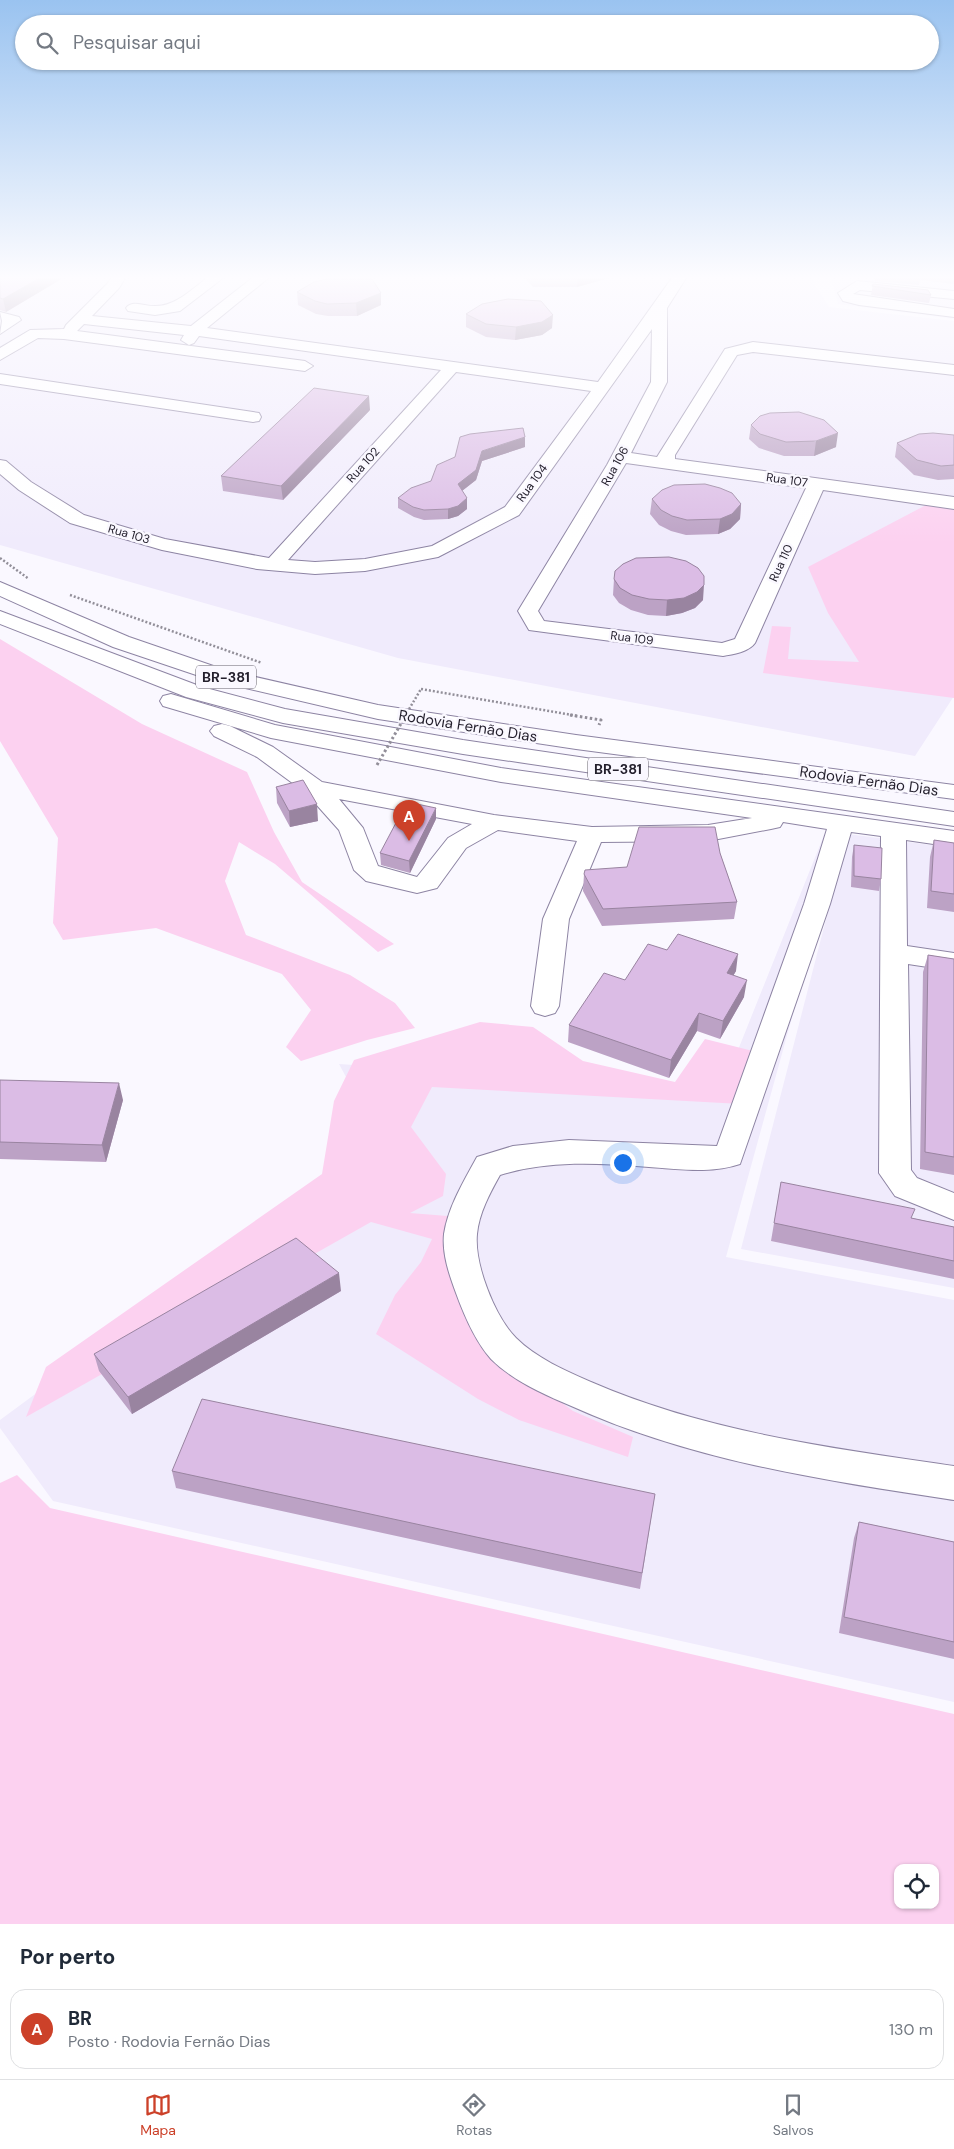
<!DOCTYPE html>
<html lang="pt">
<head>
<meta charset="utf-8">
<style>
  body { margin:0; font-family:"DM Sans",sans-serif; background:#f6f6f7; color:#1f2937 }
  .controls { position:absolute; right:15px; bottom:15px; display:grid; overflow:hidden; border-radius:10px; box-shadow:0 1px 4px #0004 }
  .controls button { width:45px; height:45px; display:grid; place-items:center; padding:0; border:0; border-bottom:1px solid #e0e1e3; background:#fff; color:#1f2937; font:25px sans-serif }
  .you { position:absolute; left:622px; top:1162px; width:18px; height:18px; margin:-12px; border:4px solid #fff; border-radius:50%; background:#1a73e8; box-shadow:0 0 0 8px #1a73e833 }
  .badge { display:grid; place-items:center; width:32px; height:32px; border-radius:50%; background:#cc4129; color:#fff; font-size:16px; font-weight:700 }
  .pin { position:absolute; translate:-50% -41px; filter:drop-shadow(0 1px 2px #0008) }
  .pin::after { content:''; position:absolute; top:26px; width:18px; height:15px; background:inherit; clip-path:polygon(0 0,100% 0,50% 100%) }
  .list { margin:0; padding:0; list-style:none }
  h2 { display:flex; justify-content:space-between; align-items:center; height:65px; margin:0; padding:0 20px; font-size:21px }
  h2 small { font-size:16px; font-weight:400; color:#747a83 }
  .list li { display:grid; grid-template-columns:32px 1fr auto; gap:15px; align-items:center; box-sizing:border-box; height:80px; margin:0 10px 10px; padding:0 10px; border:1px solid #e0e1e3; border-radius:15px }
  .list b { display:block; font-size:19px; white-space:nowrap }
  .list p { margin:0; font-size:16px; white-space:nowrap; color:#747a83 }
  .list em { font-size:16px; font-style:normal; color:#747a83 }
  .icon { flex:none; width:28px; height:28px; fill:none; stroke:currentColor; stroke-width:2; stroke-linecap:round; stroke-linejoin:round }
  .map { position:relative; flex:none; width:954px; height:1924px; overflow:hidden }
  .search { position:absolute; background:#fff; box-shadow:0 1px 4px #0004; left:15px; right:15px; top:15px; height:55px; display:flex; align-items:center; gap:12px; box-sizing:border-box; padding:0 18px; border-radius:28px; color:#747a83; font-size:19px }
  .sheet { height:155px; background:#fff }
  nav { display:flex; justify-content:space-around; align-items:center; box-sizing:border-box; height:70px; border-top:1px solid #e0e1e3; background:#fff; font-size:14px; color:#747a83 }
  nav a { display:grid; justify-items:center; gap:2px }
  nav .on { color:#cc4129 }
  .map>svg:first-child { display:block }
  .built { fill:#f0ebfc }
  .green { fill:#fcd1f0; fill-rule:evenodd }
  .lines { fill:none; stroke-linecap:round; stroke-linejoin:round }
  .minor-casing { stroke:#8d84a3; stroke-width:2 }
  .highway-casing { stroke:#8d84a3; stroke-width:2 }
  .path-far1 { stroke:#928f99; stroke-width:2.5; stroke-dasharray:2 2; stroke-linecap:butt }
  .path { stroke:#928f99; stroke-width:3; stroke-dasharray:2.5 2.5; stroke-linecap:butt }
  .minor { fill:#fff; fill-rule:evenodd }
  .highway { fill:#fff; fill-rule:evenodd }
  .path-bridge-far1 { stroke:#928f99; stroke-width:2.5; stroke-dasharray:2 2; stroke-linecap:butt }
  .path-bridge { stroke:#928f99; stroke-width:3; stroke-dasharray:2.5 2.5; stroke-linecap:butt }
  .wall { fill:#bca2c5 }
  .shaded-wall { fill:#9984a0 }
  .building { fill:#dbbce5; stroke:#9984a0 }
  .labels { text-anchor:middle; stroke-width:5; stroke-linejoin:round; paint-order:stroke }
  .far-street-label { font-size:12px; fill:#231f2c; stroke:#faf8ff }
  .shield { fill:#faf8ff; stroke:#64606b; stroke-width:1 }
  .shield-label { font-size:14px; font-weight:bold; fill:#231f2c }
  .street-label { font-size:15px; fill:#231f2c; stroke:#faf8ff }
</style>
</head>
<body>
<div class="map">
<svg width="954" height="1924" viewBox="0 0 954 1924">
  <rect width="100%" height="100%" fill="#faf8ff"/>
  <path class="built" d="M0 275H809L829 307 954 321V696L915 756 398 658 0 545Z
    M830 275H954V319L838 304Z
    M848 834 954 848V1288L741 1249Z
    M824 835 842 836 726 1257 954 1300V1702L53 1501 0 1428V1420L380 1140 339 1064 722 1090Z"/>
  <path class="green" d="M928 504 954 508V698L763 673 772 626 791 627 788 659 859 662 828 613 808 567Z
    M0 639 142 724 247 772 274 832 302 882 394 944 378 952 275 864 239 842 225 881 246 935 350 975 395 1003 415 1028 367 1040 301 1061 286 1047 311 1010 282 974 156 928 63 940 53 923 58 838 0 741Z
    M480 1022 533 1027 583 1061 675 1082 705 1039 753 1051 741 1104 432 1087 411 1127 446 1174 443 1196 410 1213 460 1217 487 1347 573 1411 633 1437 628 1457 519 1420 478 1399 376 1334 395 1295 421 1262 432 1239 371 1222 26 1417 46 1367 322 1174 334 1101 354 1060Z
    M17 1475 50 1508 954 1714V1924H0V1483ZM898 1868H935V1905H898Z"/>
  <g class="lines">
    <g class="minor-casing">
      <path id="minor" d="M113 275H127L119 288 92 316 191 326 256 275H272L207 328 598 382 674 275H688L667 308V382L631 453 657 457 725 349 753 342 954 365V375L753 352 737 355 675 455V459L954 497V509L823 490 755 643C749 652 733 654 723 656L529 630 518 611 607 465 651 382 652 329 519 515 438 557 365 571 315 574 257 569 162 550 70 523 19 490 0 474V460L6 461 31 482 84 515 165 539 269 558 441 370 199 336 194 343 189 345 181 340 184 335 84 324 77 331 305 361 313 366 305 371 64 339 38 338 0 360V348L30 330 64 329 66 325 108 283ZM456 372 591 391 505 507 432 546 365 559 315 562 288 560ZM626 463 806 488 735 639 722 643 544 621 538 611Z
        M211 275H227L180 311 155 315 128 311 126 308C132 299 146 307 156 306 177 306 194 287 211 275Z
        M857 281 954 291V299L860 290 853 294 954 309V317L859 305 843 301 838 293Z
        M0 312 19 317 21 320 0 334 2 321Z
        M0 374 253 412 259 413 261 417 259 421 253 422 0 384Z
        M171 694 275 725 501 768 954 831V847L906 840 907 946 954 953V971L908 964 911 1170 917 1178 954 1193V1220L895 1196 879 1173 881 836 851 832 830 904 740 1164C710 1174 680 1169 649 1167 599 1163 548 1160 500 1175 490 1193 479 1213 477 1234 474 1264 495 1317 516 1338 536 1358 566 1371 591 1382 706 1432 831 1448 954 1466V1500C822 1480 692 1461 569 1405 543 1394 512 1380 491 1359 475 1341 464 1315 456 1293 449 1274 442 1254 444 1234 448 1207 464 1181 477 1157L513 1146 569 1140 717 1146 804 904 827 829 783 822 780 827 771 829 708 841 601 842 569 919 559 1006 555 1013 545 1016 535 1013 531 1006 543 919 577 841 498 830 466 848 437 888 417 893 366 881 354 870 339 830 306 793 257 757 214 736 210 731 214 726 222 724 230 726 273 747 322 782 494 815 592 827 708 825 752 818 501 782 271 738 163 706 160 701 163 696ZM339 799 472 824 448 838 417 877 378 866 363 828Z"/>
    </g>
    <g class="highway-casing">
      <path id="highway" d="M0 582 129 637 225 670 378 705 576 735 954 785V799L576 749 378 719 211 680 113 647 0 596Z
        M0 611 202 687 285 709 463 740 954 812V826L463 754 283 723 186 697 0 624Z"/>
    </g>
    <path class="path-far1" d="M0 558 29 579
      M70 595 262 663
      M421 689 578 716"/>
    <path class="path" d="M570 715 601 720 599 725"/>
    <use href="#minor" class="minor"/>
    <use href="#highway" class="highway"/>
    <path class="path-bridge-far1" d="M405 716 421 689"/>
    <path class="path-bridge" d="M377 765 406 715"/>
  </g>
  <path class="wall" d="M0 275 63 278 6 312 0 310Z
    M522 275H609V278L577 287H533Z
    M876 275H954V284L920 280 919 285 875 281Z
    M873 284 931 295 929 303 871 295Z
    M297 292 381 293V305L357 316H328L316 314 298 305Z
    M466 314 552 328 542 335 515 340 486 337 466 327Z
    M370 410 283 500 223 491 221 476Z
    M751 425 836 447 814 456H784L759 448 749 439Z
    M954 435V479L938 480 914 475 895 457 897 443Z
    M525 447 482 461 476 480 462 491 467 509 458 516 448 519 424 520 414 517 398 508V498L431 481 455 457Z
    M652 499 741 504 740 519 730 529 718 534 686 535 671 531 659 525 650 514Z
    M614 579 703 600 695 608 682 613 666 616 648 615 631 610 619 603 613 595Z
    M276 787 318 821 290 827 277 803Z
    M436 819 410 873 381 865 380 853Z
    M934 840 954 843V912L927 908 930 857Z
    M854 845 881 879 879 891 851 887 852 857Z
    M720 853 737 902 734 919 602 926 583 891 584 874 627 867Z
    M928 955 954 959V1175L920 1169 923 972Z
    M736 971 733 976 744 997 720 1039 697 1031 669 1078 568 1042 569 1025 625 980Z
    M0 1080 123 1100 106 1162 0 1159Z
    M781 1182 912 1218 954 1227V1279L771 1241Z
    M341 1291 132 1414 99 1371 94 1354Z
    M172 1471 655 1494 640 1589 176 1488Z
    M859 1522 954 1542V1659L839 1633 854 1538Z"/>
  <path class="shaded-wall" d="M45 275H62L63 278 6 312 3 299Z
    M578 275H609V278L577 287Z
    M381 293V305L357 316 356 303Z
    M553 315 552 328 542 335 515 340 516 327Z
    M369 396 370 410 283 500 281 486Z
    M838 433 836 447 814 456 816 441Z
    M525 437V447L482 461 476 480 458 494V484L482 451Z
    M467 498V509L458 516 448 519V509Z
    M741 504 740 519 730 529 718 534 720 519Z
    M704 585 703 600 695 608 682 613 666 616 667 600Z
    M317 804 318 821 290 827 289 811Z
    M436 808V819L410 873 409 861Z
    M738 954 736 971 724 991 727 973Z
    M747 980 744 997 720 1039 723 1021Z
    M699 1013 697 1031 669 1078 671 1060Z
    M119 1083 123 1100 106 1162 102 1145Z
    M339 1273 341 1291 132 1414 128 1397Z"/>
  <path class="building" d="M0 275H45L3 299 0 298Z
    M890 275H918L920 278Z
    M326 279H372L381 293 356 303 327 304 315 301 297 292 314 282Z
    M873 284 928 290 931 295 872 286Z
    M508 299 541 301 553 315 542 322 516 327 486 324 466 314 482 304Z
    M314 388 369 396 281 486 221 476Z
    M799 412 824 420 838 433 816 441 786 442 760 434 751 425 760 416 770 413Z
    M523 428 525 437 482 451 476 470 458 484 467 498 458 506 448 509 424 510 413 507 398 498 411 488 431 481 437 465 455 457 460 437 470 434Z
    M933 433 954 435V465L941 466 917 460 897 443 919 434Z
    M705 484 720 488 732 493 741 504 732 514 720 519 687 520 672 516 661 510 652 499 662 490 674 485Z
    M669 557 686 561 698 568 704 576V585L697 592 684 598 667 600 649 599 632 595 620 588 614 579 615 571 623 564 636 558Z
    M303 780 317 804 289 811 276 787Z
    M407 802 436 808 409 861 380 853Z
    M639 827H715L720 853 737 902 603 909 584 874 585 870 627 867Z
    M934 840 954 843V894L931 891Z
    M854 845 882 848 881 879 854 876Z
    M678 934 738 954 727 973 747 980 723 1021 699 1013 671 1060 569 1025 604 973 625 980 648 944 667 950Z
    M928 955 954 959V1157L925 1152Z
    M0 1080 119 1083 102 1145 0 1142Z
    M781 1182 915 1209 911 1218 954 1227V1261L774 1223Z
    M296 1238 339 1273 128 1397 94 1354Z
    M202 1399 655 1494 642 1573 172 1471Z
    M859 1522 954 1542V1642L844 1617Z"/>
  <linearGradient id="sky" x2="0" y2="1"><stop stop-color="#9ac3f0"/><stop offset="0.51" stop-color="#fdfcff"/><stop offset="1" stop-color="#fdfcff" stop-opacity="0"/></linearGradient>
  <rect width="954" height="544" fill="url(#sky)"/>
  <g class="labels">
    <g class="far-street-label">
      <text transform="translate(363 465) rotate(-48)" y="4">Rua 102</text>
      <text transform="translate(615 466) rotate(-61)" y="4">Rua 106</text>
      <text transform="translate(787 480) rotate(8)" y="4">Rua 107</text>
      <text transform="translate(532 483) rotate(-54)" y="4">Rua 104</text>
      <text transform="translate(129 534) rotate(16)" y="4">Rua 103</text>
      <text transform="translate(781 563) rotate(-65)" y="4">Rua 110</text>
      <text transform="translate(632 638) rotate(7)" y="4">Rua 109</text>
    </g>
    <g class="shield">
      <rect x="196" y="665.5" width="60" height="23" rx="4"/>
      <rect x="588" y="757.5" width="60" height="23" rx="4"/>
    </g>
    <g class="shield-label">
      <text x="226" y="682">BR-381</text>
      <text x="618" y="774">BR-381</text>
    </g>
    <g class="street-label">
      <text transform="translate(468 726) rotate(9)" y="5">Rodovia Fernão Dias</text>
      <text transform="translate(869 781) rotate(8)" y="5">Rodovia Fernão Dias</text>
    </g>
  </g>
</svg>
<div class="controls">
<button><svg class="icon" aria-label="locate" viewBox="0 0 24 24"><circle cx="12" cy="12" r="6"/><path d="M12 2v4M12 18v4M2 12h4M18 12h4"/></svg></button>
</div>
<div class="you"></div>
<div class="pin badge" style="left:409px;top:841px">A</div>
<div class="search"><svg class="icon" aria-label="search" viewBox="0 0 24 24"><circle cx="10" cy="10" r="6"/><path d="M15 15l6 6"/></svg>Pesquisar aqui</div>
</div>
<section class="sheet">
<h2>Por perto<small></small></h2>
<ul class="list">
<li><span class="badge">A</span><div><b>BR</b><p>Posto · Rodovia Fernão Dias</p></div><em>130 m</em></li>
</ul>
</section>
<nav>
<a class="on"><svg class="icon" aria-label="map" viewBox="0 0 24 24"><path d="M3 6l6-2 6 2 6-2v14l-6 2-6-2-6 2zM9 4v14M15 6v14"/></svg>Mapa</a>
<a><svg class="icon" aria-label="directions" viewBox="0 0 24 24"><path d="M12 3l9 9-9 9-9-9zM9 14v-3h6M13 9l2 2-2 2"/></svg>Rotas</a>
<a><svg class="icon" aria-label="saved" viewBox="0 0 24 24"><path d="M7 4h10v16l-5-4-5 4z"/></svg>Salvos</a>
</nav>
</body>
</html>
